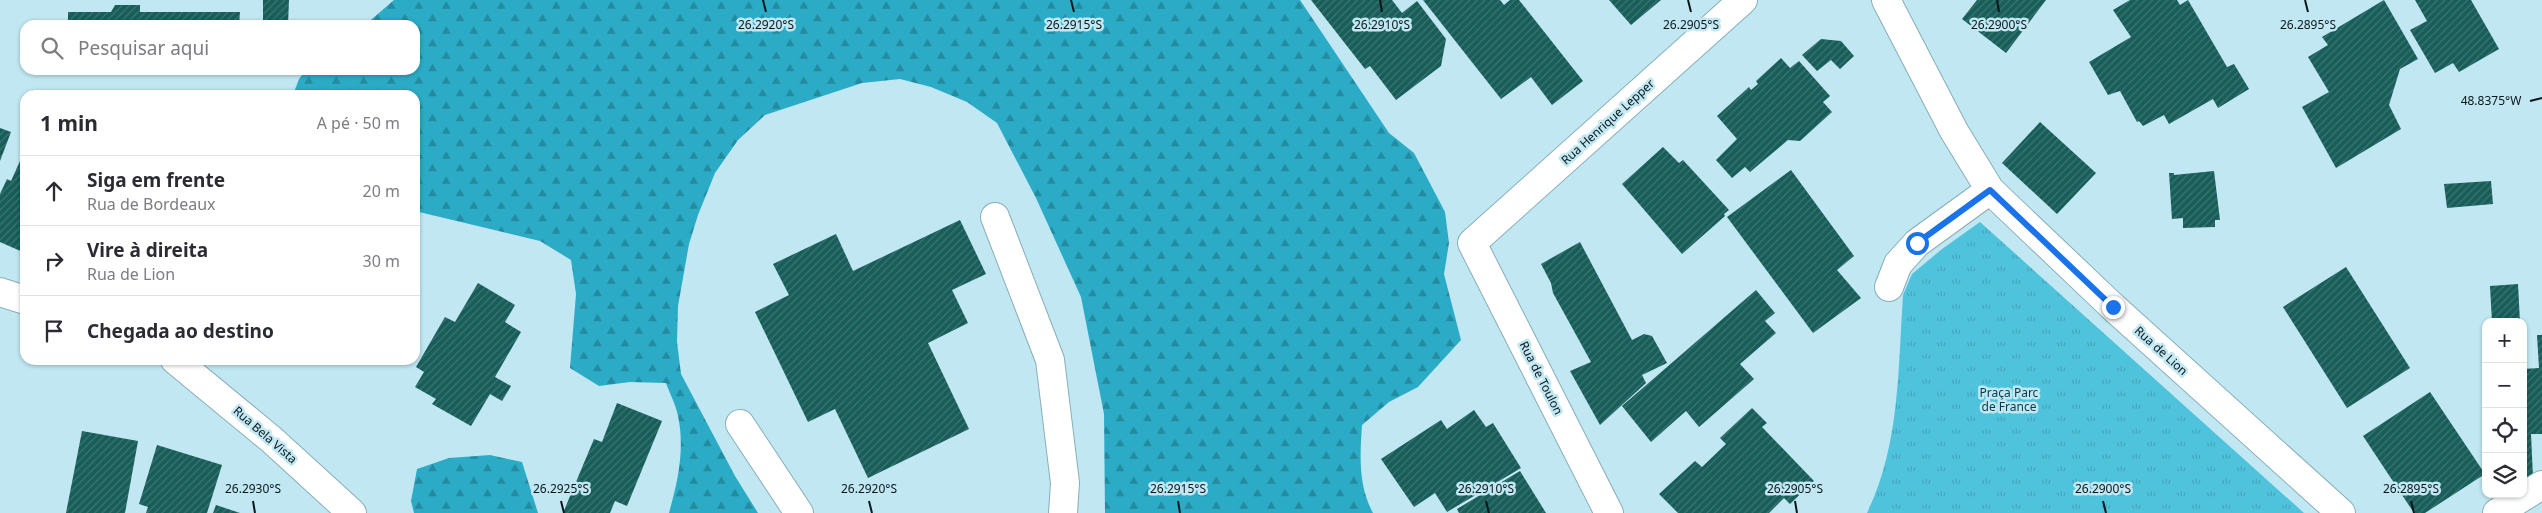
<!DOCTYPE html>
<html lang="pt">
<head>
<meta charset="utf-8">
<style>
  body { margin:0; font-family:"Noto Sans",sans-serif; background:#f7f7f7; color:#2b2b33 }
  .controls { position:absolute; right:15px; bottom:15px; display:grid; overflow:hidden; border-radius:10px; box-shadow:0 1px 4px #0004 }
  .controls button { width:45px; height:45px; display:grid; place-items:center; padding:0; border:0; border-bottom:1px solid #e1e1e2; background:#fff; color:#2b2b33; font:25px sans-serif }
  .stop { position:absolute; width:15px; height:15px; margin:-11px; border:4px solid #1a73e8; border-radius:50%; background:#fff }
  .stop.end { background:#1a73e8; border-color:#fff; box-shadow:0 1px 5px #0008 }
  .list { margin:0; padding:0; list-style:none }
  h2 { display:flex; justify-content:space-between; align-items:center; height:65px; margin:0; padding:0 20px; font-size:21px }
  h2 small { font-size:16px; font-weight:400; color:#7c7c81 }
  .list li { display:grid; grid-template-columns:32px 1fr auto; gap:15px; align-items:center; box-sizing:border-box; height:70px; padding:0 20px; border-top:1px solid #e1e1e2 }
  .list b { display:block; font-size:19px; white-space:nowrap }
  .list p { margin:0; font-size:16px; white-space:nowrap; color:#7c7c81 }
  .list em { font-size:16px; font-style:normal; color:#7c7c81 }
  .icon { flex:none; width:28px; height:28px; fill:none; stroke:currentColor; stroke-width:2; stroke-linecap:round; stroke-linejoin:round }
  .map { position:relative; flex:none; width:2542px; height:513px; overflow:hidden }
  .search { position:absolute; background:#fff; box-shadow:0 1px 4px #0004; left:20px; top:20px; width:400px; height:55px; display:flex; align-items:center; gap:12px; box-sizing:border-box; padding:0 18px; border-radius:15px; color:#7c7c81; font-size:19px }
  .panel { position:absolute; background:#fff; box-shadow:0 1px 4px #0004; left:20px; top:90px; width:400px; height:275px; border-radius:15px }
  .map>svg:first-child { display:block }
  .forest { fill:url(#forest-firs) }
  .park { fill:url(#park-tufts) }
  .building { fill:url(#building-hatch) }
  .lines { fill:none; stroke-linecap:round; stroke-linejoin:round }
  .minor-casing { stroke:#88aeb7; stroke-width:30 }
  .minor { stroke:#fff; stroke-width:28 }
  .route { stroke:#1a73e8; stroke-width:6 }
  .ticks { fill:none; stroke:#09171b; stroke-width:2 }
  .labels { text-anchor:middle; stroke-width:5; stroke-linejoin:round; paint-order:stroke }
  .street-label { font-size:12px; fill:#09171b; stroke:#c0e7f2 }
  .park-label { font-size:12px; fill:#043d48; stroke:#c0e7f2 }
  .ticks-label { font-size:12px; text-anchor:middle; fill:#09171b; stroke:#c0e7f2; stroke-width:5; stroke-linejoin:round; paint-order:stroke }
</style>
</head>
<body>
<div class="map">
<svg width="2542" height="513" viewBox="0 0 2542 513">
  <defs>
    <pattern id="forest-firs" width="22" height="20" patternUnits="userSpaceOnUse" patternTransform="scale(1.25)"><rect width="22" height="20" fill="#2babc5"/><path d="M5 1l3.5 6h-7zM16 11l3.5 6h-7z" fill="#238a9f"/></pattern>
    <pattern id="park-tufts" width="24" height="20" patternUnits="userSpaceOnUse" patternTransform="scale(1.25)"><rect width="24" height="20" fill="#50c3dc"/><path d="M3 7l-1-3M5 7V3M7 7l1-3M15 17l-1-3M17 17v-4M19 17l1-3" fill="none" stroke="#44a7bc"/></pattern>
    <pattern id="building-hatch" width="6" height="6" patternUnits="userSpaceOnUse" patternTransform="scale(1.25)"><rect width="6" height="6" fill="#175d59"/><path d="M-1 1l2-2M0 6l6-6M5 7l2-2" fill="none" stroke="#3e7472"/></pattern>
  </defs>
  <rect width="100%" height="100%" fill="#c0e7f2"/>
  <path class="forest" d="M394 0H1300L1389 133 1414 153 1445 212 1449 243 1444 274 1461 340 1418 387 1389 402 1362 425C1360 456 1358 485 1373 513H1105L1104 414 1081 297 1036 198 997 123 967 102 931 87 900 79 862 83 765 115 738 140 715 173 698 215 689 244 678 306 677 342 681 374 735 476 758 513H669C678 481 685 449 678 416 676 405 670 394 666 383L630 382 599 386 570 368 576 294 571 260 540 241 415 211V95H293L299 79 306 70H415V25H365Z
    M490 455 522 462 538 513H414L411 501 417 469 449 458Z"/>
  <path class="park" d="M1980 222 2304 513H1867C1900 445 1898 369 1903 295L1912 274 1942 249Z"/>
  <path class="building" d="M263 0H289L288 25H263Z
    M1311 0H1392L1402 13 1417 1 1446 39 1441 66 1396 100 1370 66 1365 69Z
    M1423 0H1500L1504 5 1510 0H1519L1583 81 1552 105 1531 77 1501 99Z
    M1609 0H1661L1631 25Z
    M1977 0H2046L2006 53 1962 19Z
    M2130 0H2177L2180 5 2188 0 2227 67 2234 64 2249 89 2218 108 2213 99 2169 124 2164 115 2143 126 2139 121 2137 122 2120 91 2108 95 2089 62 2131 37 2113 10Z
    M2384 0 2418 59 2400 69 2389 105 2401 129 2336 168 2302 107 2329 92 2308 57 2328 45 2322 37Z
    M2415 0H2471L2499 49 2459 72 2453 63 2435 73 2410 30 2427 21Z
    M115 5H140V12H240L239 25H68V12H111Z
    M1821 39 1841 41 1854 56 1840 69 1831 60 1817 71 1802 55Z
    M1781 58 1790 68 1799 61 1830 96 1823 102 1832 112 1800 141 1788 140 1750 172 1745 167 1732 178 1716 160 1737 139 1717 116 1749 87 1751 90 1758 84 1756 81Z
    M32 90 47 95H30Z
    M61 90 73 95H58Z
    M142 91 186 93V95H141Z
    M2040 122 2096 173 2057 214 2002 163Z
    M0 128 11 132 0 161Z
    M1663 147 1679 163 1683 160 1729 210 1724 214 1725 216 1682 254 1622 184Z
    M25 150V253L0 242V194L7 179 11 181Z
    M1791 170 1854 256 1837 270 1861 298 1813 333 1727 217Z
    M2214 171 2220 220H2215V227L2183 228V218L2172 219 2169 173H2174V175Z
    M2491 181 2493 204 2447 208 2444 184Z
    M960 220 986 274 952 290 968 323 928 343 969 429 868 478 835 409 808 422 755 312 789 295 773 264 836 234 853 271Z
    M1580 242 1632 340 1644 334 1652 336 1667 363 1642 375 1646 383 1600 425 1570 371 1591 362 1553 293 1551 283 1541 264Z
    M2346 267 2410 368 2347 408 2283 307Z
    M478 283 515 305 505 322 521 332 495 377 511 386 502 401 490 394 471 426 432 404 436 399 415 387 424 372 416 367 445 317 455 322Z
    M2518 284 2520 322H2492L2490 286Z
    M1756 290 1775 313 1765 321 1776 333 1740 364 1754 379 1699 427 1686 411 1651 442 1622 406Z
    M2537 335H2542V434H2531L2533 477 2523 478V369L2539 368Z
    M2430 392 2485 474 2425 513H2414L2363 436Z
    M617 403 662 421 627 506 615 501 610 513H563L594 439 602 442Z
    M1752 408 1767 423 1762 427 1814 481 1790 504 1784 498 1769 513H1678L1659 494 1695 461 1702 467 1726 444 1720 438Z
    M1474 410 1486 427 1493 423 1521 468 1447 512 1435 493 1414 507 1381 459 1441 420 1447 429Z
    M82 431 138 441 125 513H66Z
    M157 445 222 465 207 513H146L148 507 139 504Z
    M1520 471 1546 513H1459L1457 509Z
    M216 505 240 513H213Z"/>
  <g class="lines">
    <g class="minor-casing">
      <path id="minor" d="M1886 0 1954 131 1990 190 2113 307 2341 513
        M995 217 1050 360 1065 483 1063 513
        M1889 287 1898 264 1917 243 1990 190
        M0 292 25 300
        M175 360 272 440 352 513
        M740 424 799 513
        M1609 513 1472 243 1743 0
        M2497 513 2542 485"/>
    </g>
    <use href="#minor" class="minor"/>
  </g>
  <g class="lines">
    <path class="route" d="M1917 243 1990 190 2113 307"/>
  </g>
  <path class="ticks" d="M763 0 766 12M1071 0 1074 12M1380 0 1382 12M1688 0 1691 12M1997 0 1999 12M2305 0 2308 12M2530 101 2542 98M253 501 255 513M561 501 564 513M869 501 872 513M1178 501 1180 513M1486 501 1489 513M1795 501 1797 513M2103 501 2106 513M2411 501 2414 513"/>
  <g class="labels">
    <g class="street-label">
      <text transform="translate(1608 122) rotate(-42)" y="4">Rua Henrique Lepper</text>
      <text transform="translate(2161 351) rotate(42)" y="4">Rua de Lion</text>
      <text transform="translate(1541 378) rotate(63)" y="4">Rua de Toulon</text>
      <text transform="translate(265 435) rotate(41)" y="4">Rua Bela Vista</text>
    </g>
    <g class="park-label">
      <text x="2009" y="397">Praça Parc<tspan x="2009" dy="14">de France</tspan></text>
    </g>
  </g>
  <g class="ticks-label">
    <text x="766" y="29">26.2920°S</text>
    <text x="1074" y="29">26.2915°S</text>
    <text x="1382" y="29">26.2910°S</text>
    <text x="1691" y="29">26.2905°S</text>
    <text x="1999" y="29">26.2900°S</text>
    <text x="2308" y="29">26.2895°S</text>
    <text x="2491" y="105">48.8375°W</text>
    <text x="253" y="493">26.2930°S</text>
    <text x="561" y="493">26.2925°S</text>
    <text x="869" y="493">26.2920°S</text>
    <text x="1178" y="493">26.2915°S</text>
    <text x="1486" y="493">26.2910°S</text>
    <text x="1795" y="493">26.2905°S</text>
    <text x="2103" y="493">26.2900°S</text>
    <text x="2411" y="493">26.2895°S</text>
  </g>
</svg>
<div class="controls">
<button>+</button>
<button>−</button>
<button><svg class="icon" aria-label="locate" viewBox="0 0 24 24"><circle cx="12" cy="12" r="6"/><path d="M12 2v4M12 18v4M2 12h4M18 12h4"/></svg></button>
<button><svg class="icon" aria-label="layers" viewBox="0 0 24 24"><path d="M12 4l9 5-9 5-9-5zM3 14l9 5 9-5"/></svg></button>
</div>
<div class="stop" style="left:1917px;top:243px"></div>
<div class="stop end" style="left:2113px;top:307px"></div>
<div class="search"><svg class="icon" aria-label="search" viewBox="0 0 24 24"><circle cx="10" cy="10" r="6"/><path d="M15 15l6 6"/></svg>Pesquisar aqui</div>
<section class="panel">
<h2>1 min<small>A pé · 50 m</small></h2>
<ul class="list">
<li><svg class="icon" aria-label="ahead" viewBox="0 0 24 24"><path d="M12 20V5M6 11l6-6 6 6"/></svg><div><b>Siga em frente</b><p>Rua de Bordeaux</p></div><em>20 m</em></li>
<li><svg class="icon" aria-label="right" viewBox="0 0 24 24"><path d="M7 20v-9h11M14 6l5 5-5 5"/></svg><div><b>Vire à direita</b><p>Rua de Lion</p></div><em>30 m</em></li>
<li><svg class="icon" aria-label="arrive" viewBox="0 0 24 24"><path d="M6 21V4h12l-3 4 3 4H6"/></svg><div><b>Chegada ao destino</b></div></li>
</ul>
</section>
</div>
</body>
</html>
